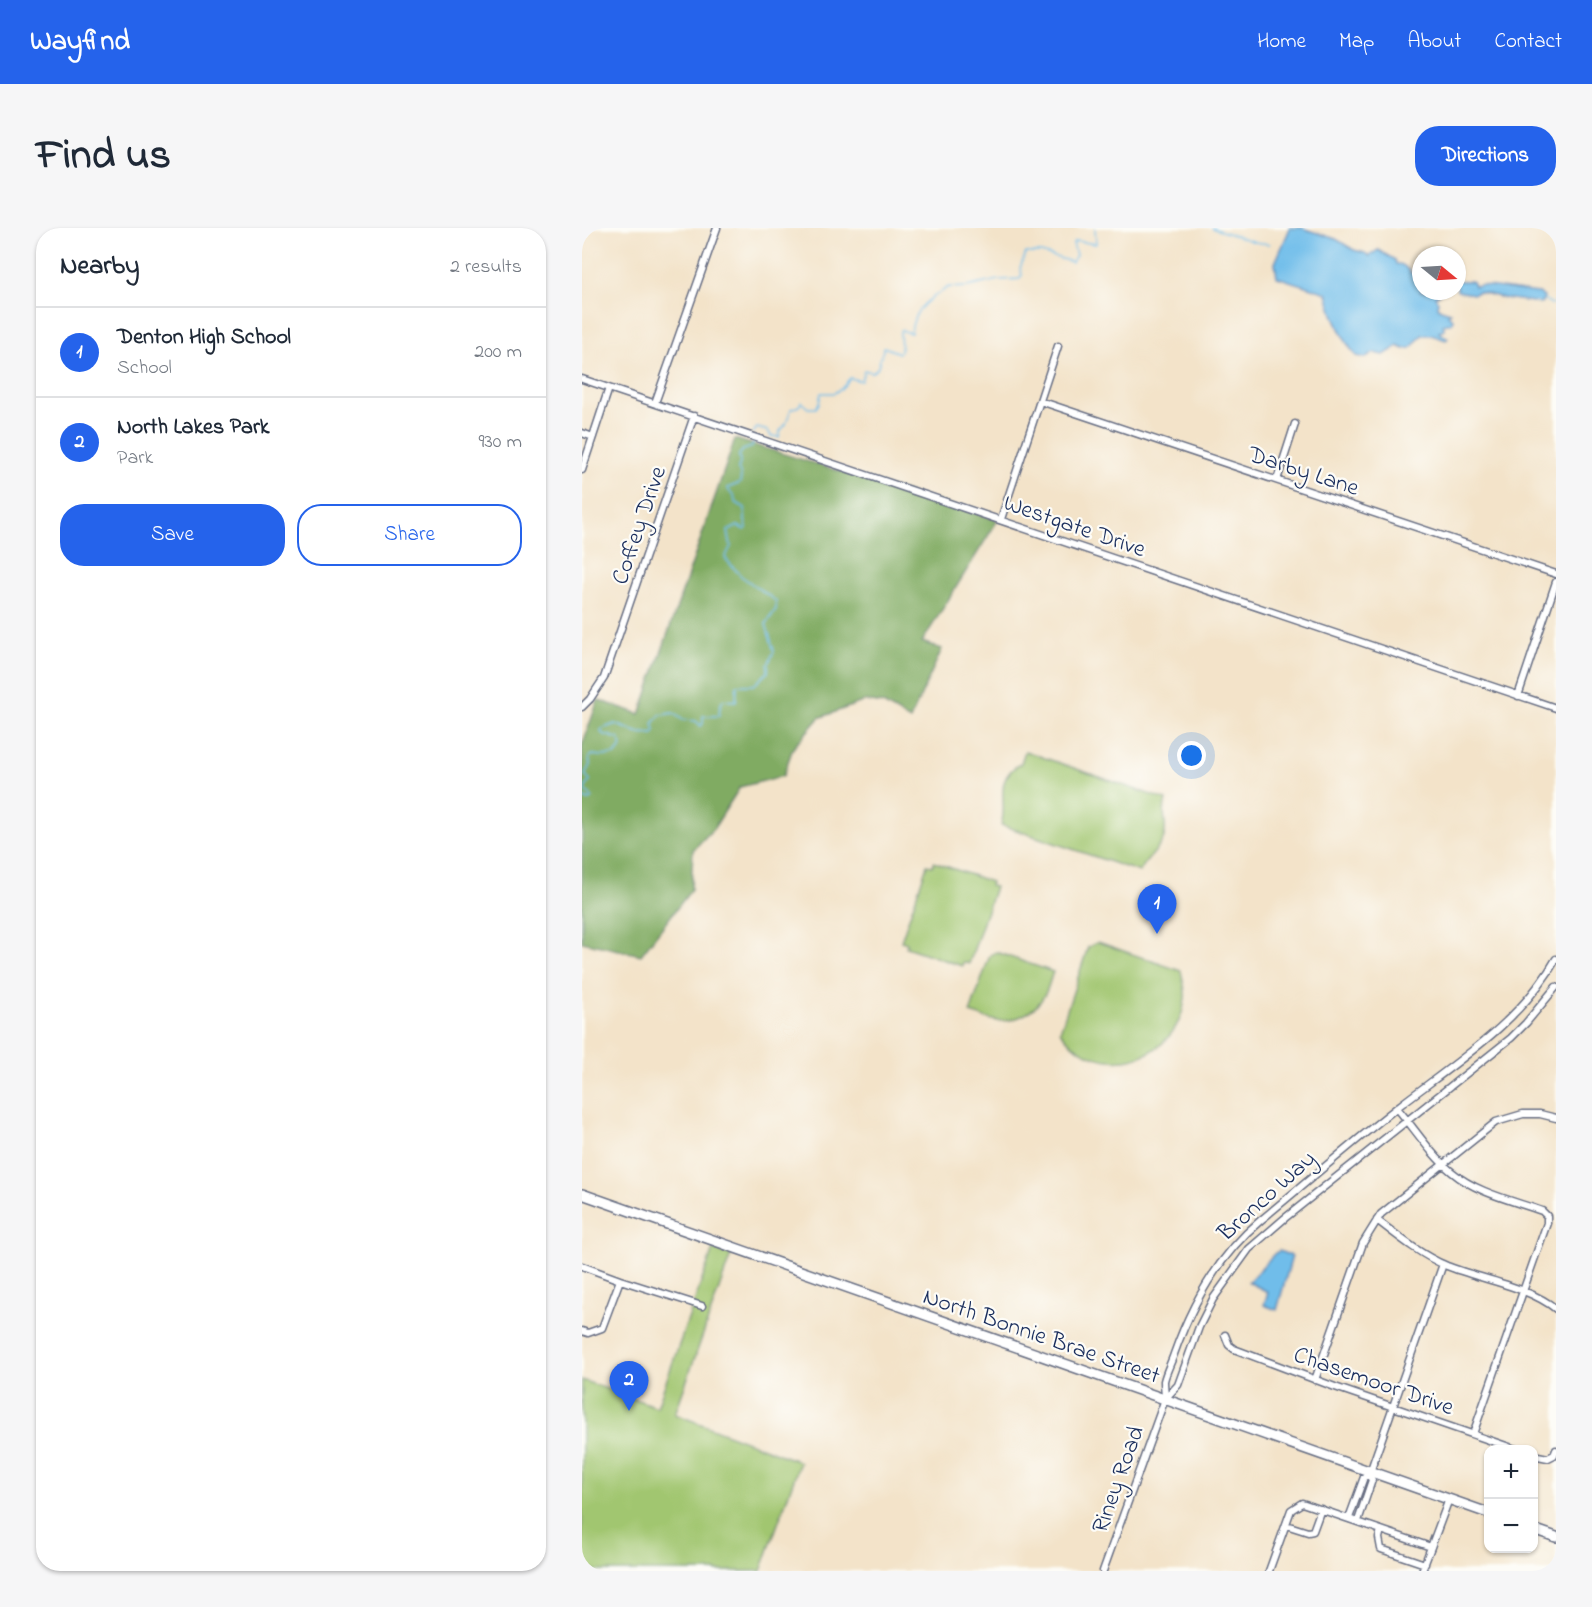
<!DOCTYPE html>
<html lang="en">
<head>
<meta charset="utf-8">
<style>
  body { margin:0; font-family:"Indie Flower",sans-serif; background:#f6f6f7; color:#1f2937 }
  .controls { position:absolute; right:18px; bottom:18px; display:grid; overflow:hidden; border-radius:12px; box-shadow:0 2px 4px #0004 }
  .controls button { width:54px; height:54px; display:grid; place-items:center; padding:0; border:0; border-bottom:2px solid #e0e1e3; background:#fff; color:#1f2937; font:30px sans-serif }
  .compass { position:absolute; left:830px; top:18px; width:54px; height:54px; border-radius:50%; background:#fff; box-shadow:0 2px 4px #0004; rotate:108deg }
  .you { position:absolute; left:610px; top:528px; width:21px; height:21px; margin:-15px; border:4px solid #fff; border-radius:50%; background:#1a73e8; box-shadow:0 0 0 9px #1a73e833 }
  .badge { display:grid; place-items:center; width:39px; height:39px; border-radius:50%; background:#2563eb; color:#fff; font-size:20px; font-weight:700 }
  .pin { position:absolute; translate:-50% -50px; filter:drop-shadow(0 2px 3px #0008) }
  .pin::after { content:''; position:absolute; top:32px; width:21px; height:18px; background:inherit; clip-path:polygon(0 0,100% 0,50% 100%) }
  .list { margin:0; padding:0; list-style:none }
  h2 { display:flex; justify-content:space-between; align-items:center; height:78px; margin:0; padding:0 24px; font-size:26px }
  h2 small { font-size:20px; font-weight:400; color:#747a83 }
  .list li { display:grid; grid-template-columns:39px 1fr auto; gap:18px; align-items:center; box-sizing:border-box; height:90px; padding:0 24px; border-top:2px solid #e0e1e3 }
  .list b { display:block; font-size:22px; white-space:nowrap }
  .list p { margin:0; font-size:20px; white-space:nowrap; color:#747a83 }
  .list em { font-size:20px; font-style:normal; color:#747a83 }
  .actions { display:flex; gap:12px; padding:18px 24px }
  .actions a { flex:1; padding:14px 0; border:2px solid #2563eb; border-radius:24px; text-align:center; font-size:21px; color:#2563eb }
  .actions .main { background:#2563eb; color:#fff }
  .map { position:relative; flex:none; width:974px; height:1343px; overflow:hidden; border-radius:24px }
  header { display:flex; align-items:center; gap:36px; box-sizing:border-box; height:84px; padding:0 30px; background:#2563eb; color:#fff }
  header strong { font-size:28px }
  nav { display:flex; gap:33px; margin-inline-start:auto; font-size:21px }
  .intro { display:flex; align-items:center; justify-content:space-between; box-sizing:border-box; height:144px; padding:0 36px }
  h1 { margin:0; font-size:42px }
  .button { padding:15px 27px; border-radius:24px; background:#2563eb; color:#fff; font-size:21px; font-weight:700 }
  main { display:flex; gap:36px; padding:0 36px }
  aside { flex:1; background:#fff; border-radius:24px; box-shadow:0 2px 4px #0004 }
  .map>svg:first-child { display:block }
  .green { fill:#a1c670; stroke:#5e7a67; stroke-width:1.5 }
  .forest { fill:#80ab62; stroke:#4e6d60; stroke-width:1.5 }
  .water { fill:#70bdea; stroke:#4676a4; stroke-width:1.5 }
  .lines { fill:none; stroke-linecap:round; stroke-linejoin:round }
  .stream { stroke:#70bdea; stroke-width:1.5 }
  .minor-casing { stroke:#676e83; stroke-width:9 }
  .secondary-casing { stroke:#676e83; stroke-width:12 }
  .minor { stroke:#fff; stroke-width:6 }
  .secondary { stroke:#fff; stroke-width:9 }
  .labels { text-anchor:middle; stroke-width:4.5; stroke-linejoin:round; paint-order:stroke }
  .street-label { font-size:24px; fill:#1b2f5e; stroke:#fdfcf7 }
</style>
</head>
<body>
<header>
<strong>Wayfind</strong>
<nav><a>Home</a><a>Map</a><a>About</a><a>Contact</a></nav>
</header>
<div class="intro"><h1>Find us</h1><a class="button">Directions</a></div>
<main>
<aside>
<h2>Nearby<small>2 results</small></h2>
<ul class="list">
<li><span class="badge">1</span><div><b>Denton High School</b><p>School</p></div><em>200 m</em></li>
<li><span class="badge">2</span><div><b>North Lakes Park</b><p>Park</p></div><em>930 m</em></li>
</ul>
<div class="actions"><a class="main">Save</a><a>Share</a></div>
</aside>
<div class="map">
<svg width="974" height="1343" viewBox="0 0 974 1343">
  <rect width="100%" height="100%" fill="#fdfcf7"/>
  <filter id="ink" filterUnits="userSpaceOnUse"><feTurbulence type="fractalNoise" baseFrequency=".0167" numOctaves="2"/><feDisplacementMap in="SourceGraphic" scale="12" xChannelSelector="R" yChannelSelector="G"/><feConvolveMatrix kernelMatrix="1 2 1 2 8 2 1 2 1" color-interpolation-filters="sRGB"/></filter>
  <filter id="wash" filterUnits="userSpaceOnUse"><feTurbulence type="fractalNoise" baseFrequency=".008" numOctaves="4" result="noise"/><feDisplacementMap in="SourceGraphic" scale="24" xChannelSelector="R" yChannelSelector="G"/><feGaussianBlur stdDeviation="1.35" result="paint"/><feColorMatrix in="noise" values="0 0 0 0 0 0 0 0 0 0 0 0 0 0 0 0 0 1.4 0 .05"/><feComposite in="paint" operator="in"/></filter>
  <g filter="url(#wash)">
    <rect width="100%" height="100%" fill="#f3e3c9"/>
    <path class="green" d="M443 523 584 572C579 588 586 595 582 609 577 624 564 630 558 644L419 597C427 573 409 553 439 535Z
      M352 634 409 654 408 658 413 659 387 736 381 734 380 738 324 719 325 715 319 713 345 637 350 638Z
      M516 714 599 743C601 752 604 762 603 771 595 836 515 854 478 803L506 719Z
      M414 724 471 744C468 751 467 759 463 766 454 784 431 796 411 792 403 791 396 787 388 785L408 727Z
      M131 1021 149 1027 93 1186 218 1234 179 1343H0V1152L75 1179Z"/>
    <path class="forest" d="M153 211 416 292 340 414 360 421 328 492 301 476 283 473 237 490 211 520 201 548 158 559 132 600 111 622 109 662 59 727 0 714V518L16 472 58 486Z"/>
    <path class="water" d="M708 0H720L754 11 772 22 783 25 787 28 796 22 813 32 814 36C822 35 824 41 829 45L839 47V63H856L857 67 853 68 856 74 855 78 859 81 869 84 866 87 871 91 870 95 861 97 863 102 857 104 866 110 864 112 849 107H840L829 120 822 121 816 118 802 127 792 125 784 130 774 128C759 109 750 87 745 65L695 49 693 35Z
      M875 53H890L892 58 899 57 956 65 962 69 960 74 958 75 921 70 902 65 896 64 891 66 875 63Z
      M697 1023 710 1028 695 1082 682 1077 686 1064 666 1054 693 1025Z"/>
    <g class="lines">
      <path class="stream" d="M630 0 673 14 687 16
        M962 71 969 76 974 75
        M171 205 175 200 186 203 189 208 197 209 198 203 204 196 209 181 217 178 219 174 226 180H234L237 175 239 165H252L260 160 268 150 279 153 282 142 290 144 295 141 302 119 317 125 319 120 318 104 319 102 329 105C331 79 348 71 367 59 388 61 398 55 417 52 424 51 430 52 437 51L440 47 438 40 444 25H459L490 34 494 27 491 15 495 13 514 16 513 0
        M0 569 7 572 10 570 8 566 2 562 8 553 3 546 8 537 7 529 11 527 20 528 33 527 40 518 37 511 21 506 19 504 20 501 33 496 57 505 71 506 73 502 71 496 78 487 91 485 101 492 114 493 119 498 121 495V488H137L138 478 141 472 154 473 155 457H172L186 444V437L192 423 184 396 194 381V373L159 348 143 330 149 318 146 303 156 298 163 302 165 300 163 293V280L153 274 152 267 147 263 146 260 158 255 159 248 156 241 158 235 157 227 161 222 170 219 172 213"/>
    </g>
  </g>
  <g filter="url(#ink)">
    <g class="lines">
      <g class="minor-casing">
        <path id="minor" d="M0 151 974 480
          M458 173 974 346
          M73 175 135 0
          M0 205 11 209
          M0 242 27 160
          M695 252 713 196
          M419 291 476 118
          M936 468 974 354
          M0 479 8 471 22 450 112 188
          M815 880C833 901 849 927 870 944 895 965 929 972 960 983L965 988V995L891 1206
          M795 992C817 1009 839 1027 865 1038 898 1051 948 1059 974 1081
          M0 1038 38 1052 20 1100 6 1105 0 1103
          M38 1052 120 1078
          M643 1107 647 1117 652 1121 753 1159 936 1222
          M733 1152 781 1015 799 986 914 894 941 886H958L974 890
          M583 1171 596 1157 617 1099 631 1071 667 1021 703 990 929 810 944 795 974 759
          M951 1227 966 1230 972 1227 974 1222
          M767 1290 782 1249 787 1247 861 1036
          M776 1293 790 1252 787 1247
          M704 1297 726 1304 731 1303 739 1281
          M799 1302 797 1310 799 1321 843 1336
          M849 1319 867 1271
          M521 1343 583 1171C583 1165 582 1158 582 1153 584 1144 589 1135 592 1126 610 1075 637 1027 679 992 725 954 770 915 817 878 873 835 939 794 974 731
          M687 1343 709 1282 720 1275 849 1319 840 1343"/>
      </g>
      <g class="secondary-casing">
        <path id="secondary" d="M0 966 906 1285
          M951 1301 974 1309"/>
      </g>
      <use href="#minor" class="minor"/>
      <use href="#secondary" class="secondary"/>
    </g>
  </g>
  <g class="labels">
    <g class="street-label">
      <text transform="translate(722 242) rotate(18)" y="8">Darby Lane</text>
      <text transform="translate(56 297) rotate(-71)" y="8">Coffey Drive</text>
      <text transform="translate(493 297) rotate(19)" y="8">Westgate Drive</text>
      <text transform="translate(684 967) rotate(-42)" y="8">Bronco Way</text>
      <text transform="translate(460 1107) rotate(19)" y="8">North Bonnie Brae Street</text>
      <text transform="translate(792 1152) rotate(19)" y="8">Chasemoor Drive</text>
      <text transform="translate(535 1251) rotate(-70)" y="8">Riney Road</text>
    </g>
  </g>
</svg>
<div class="controls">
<button>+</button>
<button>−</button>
</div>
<svg class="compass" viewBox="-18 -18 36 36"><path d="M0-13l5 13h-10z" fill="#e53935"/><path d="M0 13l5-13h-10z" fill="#747a83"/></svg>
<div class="you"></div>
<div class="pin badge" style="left:575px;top:706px">1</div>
<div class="pin badge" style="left:47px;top:1183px">2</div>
</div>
</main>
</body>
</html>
